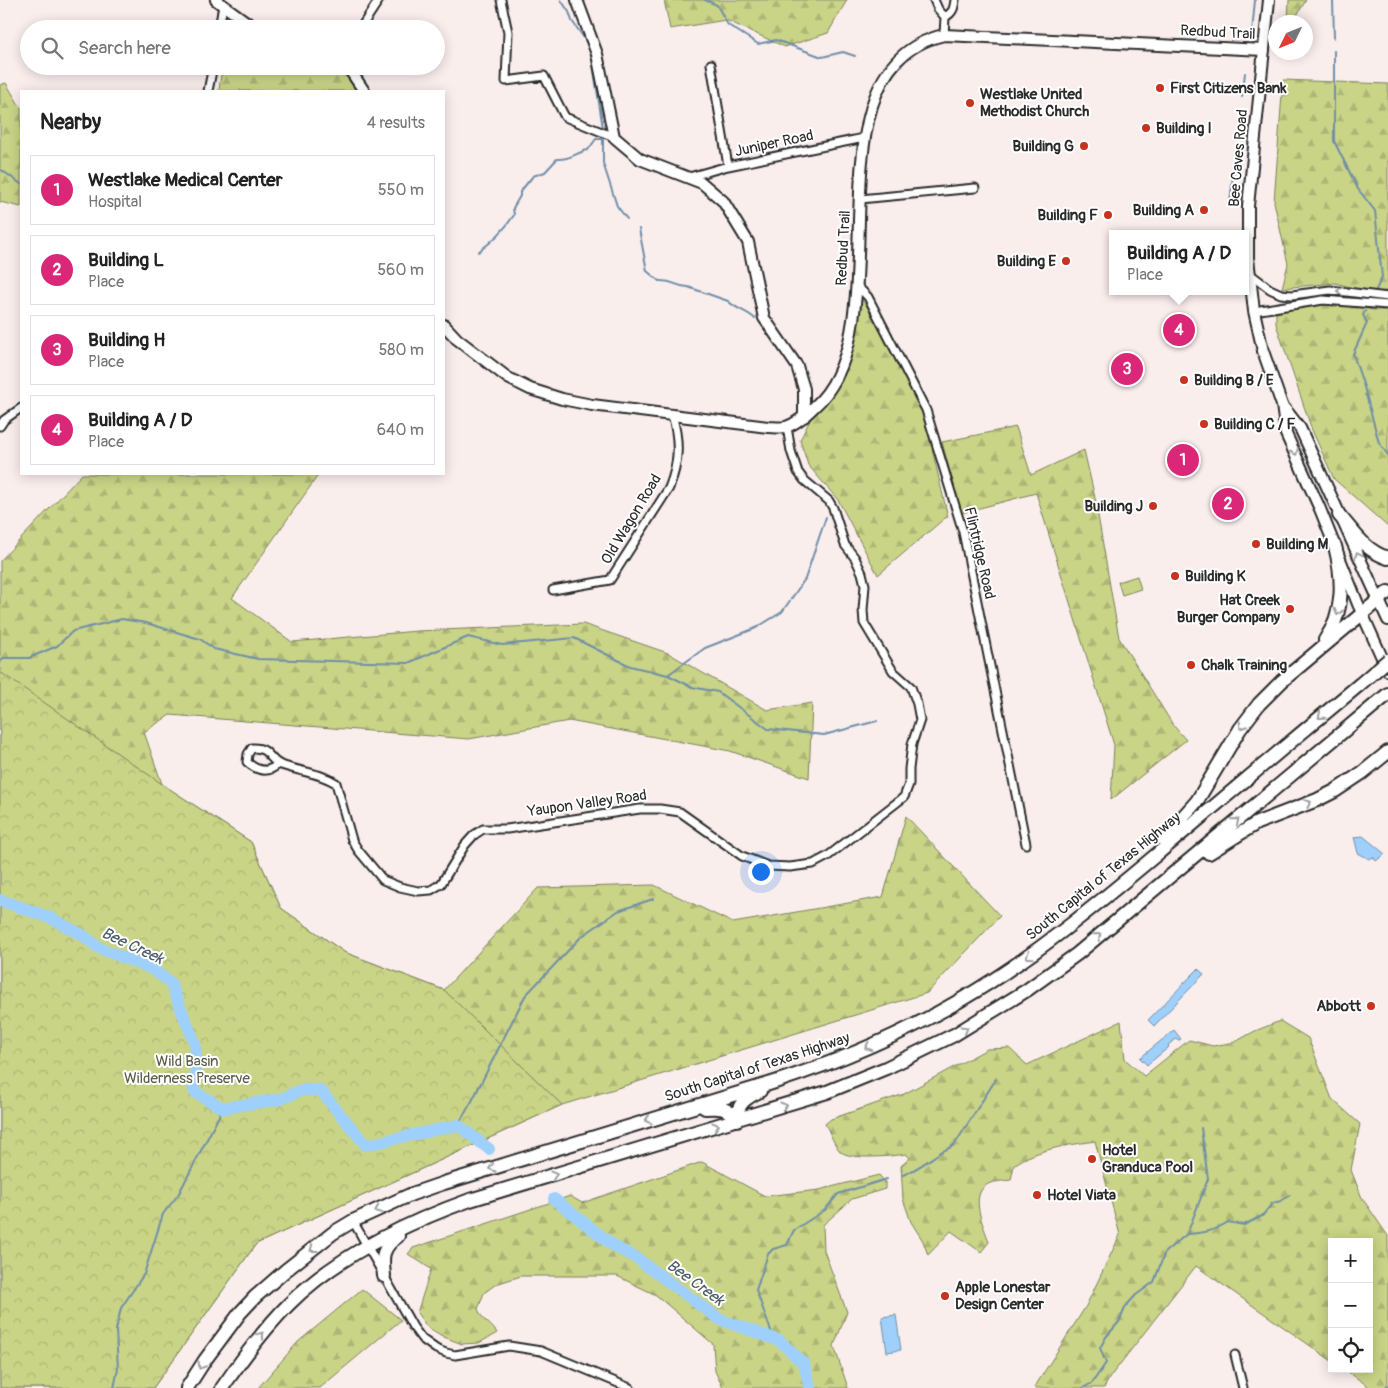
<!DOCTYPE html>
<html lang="en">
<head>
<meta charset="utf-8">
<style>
  body { margin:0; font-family:Pangolin,sans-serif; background:#f2f2f2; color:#222 }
  .controls { position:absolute; right:15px; bottom:15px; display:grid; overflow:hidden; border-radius:0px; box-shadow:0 2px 12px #0003 }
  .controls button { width:45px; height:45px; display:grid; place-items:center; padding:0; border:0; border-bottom:1px solid #e0e0e0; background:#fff; color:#222; font:25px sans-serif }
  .compass { position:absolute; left:1268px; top:15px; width:45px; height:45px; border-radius:50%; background:#fff; box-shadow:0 2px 12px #0003; rotate:227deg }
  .you { position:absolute; left:760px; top:871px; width:18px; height:18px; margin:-12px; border:4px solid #fff; border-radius:50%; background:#1a73e8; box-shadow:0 0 0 8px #1a73e833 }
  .badge { display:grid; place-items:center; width:32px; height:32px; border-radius:50%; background:#db2777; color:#fff; font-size:16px; font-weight:700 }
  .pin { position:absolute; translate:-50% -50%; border:2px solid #fff; box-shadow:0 1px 5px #0006 }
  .popup { position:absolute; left:1109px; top:230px; width:140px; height:65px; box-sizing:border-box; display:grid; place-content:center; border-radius:0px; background:#fff; filter:drop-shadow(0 1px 4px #0005); font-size:16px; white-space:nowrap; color:#767676 }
  .popup b { font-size:19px; color:#222 }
  .popup::after { content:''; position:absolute; left:50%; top:100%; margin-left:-10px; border:10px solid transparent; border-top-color:#fff }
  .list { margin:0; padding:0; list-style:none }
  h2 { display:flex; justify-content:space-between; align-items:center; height:65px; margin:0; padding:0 20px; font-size:21px }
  h2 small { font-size:16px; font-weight:400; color:#767676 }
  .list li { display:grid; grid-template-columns:32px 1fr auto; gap:15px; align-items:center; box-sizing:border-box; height:70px; margin:0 10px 10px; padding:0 10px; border:1px solid #e0e0e0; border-radius:0px }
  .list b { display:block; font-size:19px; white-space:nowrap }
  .list p { margin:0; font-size:16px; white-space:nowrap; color:#767676 }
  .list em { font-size:16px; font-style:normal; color:#767676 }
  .icon { flex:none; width:28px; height:28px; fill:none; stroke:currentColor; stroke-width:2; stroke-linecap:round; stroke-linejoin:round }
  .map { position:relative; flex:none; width:1388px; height:1388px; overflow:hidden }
  .search { position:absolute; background:#fff; box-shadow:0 2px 12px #0003; left:20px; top:20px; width:425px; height:55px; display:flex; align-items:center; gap:12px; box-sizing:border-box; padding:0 18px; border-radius:28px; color:#767676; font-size:19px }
  .panel { position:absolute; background:#fff; box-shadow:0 2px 12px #0003; left:20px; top:90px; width:425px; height:385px; border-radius:0px }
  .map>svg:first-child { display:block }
  .green { fill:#c9d487; stroke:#7a8059 }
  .forest { fill:url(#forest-firs); stroke:#7a8059 }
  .park { fill:url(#park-crowns); stroke:#7a8059 }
  .water { fill:#9ed0fb; stroke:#708ea8 }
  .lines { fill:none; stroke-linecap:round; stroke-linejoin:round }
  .stream { stroke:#708ea8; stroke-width:2 }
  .river { stroke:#9ed0fb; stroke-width:12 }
  .street-casing { stroke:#2b2b2b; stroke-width:11 }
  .secondary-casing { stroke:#2b2b2b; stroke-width:14 }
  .primary-casing { stroke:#2b2b2b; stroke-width:14 }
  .highway-casing { stroke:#2b2b2b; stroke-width:16 }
  .street { stroke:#fff; stroke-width:7 }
  .secondary { stroke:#fff; stroke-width:10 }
  .primary { stroke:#fff; stroke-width:10 }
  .highway { stroke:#fff; stroke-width:12 }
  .highway-bridge-casing { stroke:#2b2b2b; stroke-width:16; stroke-linecap:butt }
  .highway-bridge { stroke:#fff; stroke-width:12 }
  .oneway { stroke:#a0a0a0 }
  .poi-dot { fill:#c8321e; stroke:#fff; stroke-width:2 }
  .labels { text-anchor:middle; stroke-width:4; stroke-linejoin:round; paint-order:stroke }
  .street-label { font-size:15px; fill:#2b2b2b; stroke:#fff }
  .poi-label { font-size:15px; font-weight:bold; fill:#2b2b2b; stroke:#fff; text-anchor:start }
  .park-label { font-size:15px; fill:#5a5e47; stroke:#fff }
  .water-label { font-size:16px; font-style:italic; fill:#4e5d69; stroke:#fff }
</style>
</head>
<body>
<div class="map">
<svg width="1388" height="1388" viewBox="0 0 1388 1388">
  <defs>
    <pattern id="forest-firs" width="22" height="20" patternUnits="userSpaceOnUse" patternTransform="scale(1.25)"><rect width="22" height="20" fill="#c9d487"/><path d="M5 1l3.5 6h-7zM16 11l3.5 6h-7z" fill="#adb675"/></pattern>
    <pattern id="park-crowns" width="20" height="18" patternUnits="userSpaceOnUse" patternTransform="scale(1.25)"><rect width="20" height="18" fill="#c9d487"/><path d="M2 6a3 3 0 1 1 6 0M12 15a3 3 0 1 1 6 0" fill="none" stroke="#adb675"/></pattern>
  </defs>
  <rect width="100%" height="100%" fill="#faeeed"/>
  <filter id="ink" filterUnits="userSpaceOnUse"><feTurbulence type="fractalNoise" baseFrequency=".02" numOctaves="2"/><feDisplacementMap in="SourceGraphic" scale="10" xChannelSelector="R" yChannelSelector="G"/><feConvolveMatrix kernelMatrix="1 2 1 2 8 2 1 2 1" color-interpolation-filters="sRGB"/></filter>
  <g filter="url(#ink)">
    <path class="green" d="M1137 576 1141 589 1122 595 1118 582Z"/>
    <path class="forest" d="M664 0H847L828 33 785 47 726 20 670 29Z
      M1289 0H1306L1293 22H1288Z
      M222 66H333L347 74 360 91H219Z
      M1283 80 1388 84V291L1369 292 1335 283 1282 288 1288 264 1274 202Z
      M6 83 21 108V207L0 202V85Z
      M862 300 876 319 924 415 948 517 945 518 878 575 838 500 808 465 800 440 811 418 836 388 846 365 858 304Z
      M1335 304 1374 310H1388V527L1334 479 1312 430 1276 324V313L1302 307Z
      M1016 427 1031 475 1084 450 1095 498 1119 638 1173 725 1186 740 1111 800 1114 745 1036 493 961 513 942 442Z
      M82 474H319L232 598 292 642 417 631 583 624 668 653 767 710 812 703 809 778 730 751 569 721 469 739 170 715 144 732 162 784 251 842 281 908 344 952 444 990 538 888 654 885 733 923 883 897 906 816 1000 916 927 993 562 1105 256 1244 153 1388H0V561Z
      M1121 1021 1125 1059 1144 1076 1189 1040 1213 1046 1235 1042 1255 1031 1280 1021 1308 1038 1332 1099 1360 1124 1351 1170 1362 1198 1388 1236V1388H1367L1368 1386 1344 1369H1369V1242H1332V1361L1196 1266 1110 1377 1104 1388H1034L1086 1306 1120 1235 1095 1141C1069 1145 1036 1149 1014 1165L1011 1180C1004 1181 994 1181 988 1184 968 1195 984 1226 989 1242L981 1252 951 1231 928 1255 923 1241 911 1222 903 1199 901 1166 910 1158 906 1154C893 1156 850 1161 840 1151 834 1145 830 1132 825 1124L831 1119 904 1094 987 1049 1009 1048 1027 1065Z
      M702 1162 765 1196 819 1190 879 1175 885 1182V1189L852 1199 823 1225 824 1251 847 1312 834 1346 848 1388H723L715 1371 713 1344 656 1295 617 1276H521L496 1284 484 1293 478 1309C483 1322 490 1322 497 1333L479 1343 462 1344 444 1337 427 1327 417 1313 431 1269 408 1254 413 1248 570 1196 582 1203Z
      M362 1289 401 1320 320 1388H258L298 1342Z"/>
    <path class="park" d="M0 672 162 784 251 842 281 908 344 952 444 990 562 1105 256 1244 153 1388H0Z"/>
    <path class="water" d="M1363 836 1385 854 1376 861 1373 857 1369 859 1358 853 1354 837Z
      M1198 969 1204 974 1154 1026 1148 1020Z
      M1174 1030 1181 1039 1178 1041 1176 1039 1168 1045 1169 1047 1147 1065 1140 1058Z
      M896 1315 901 1350 887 1352 882 1317Z"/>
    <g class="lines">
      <path class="stream" d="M561 0 569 12 572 21 584 38 591 52 603 128
        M705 0 717 5 728 25 758 44 776 40 822 57 843 52 855 56
        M1333 0 1334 38
        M1252 33 1255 0
        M1334 51V141L1358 189 1375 211 1382 277 1375 292
        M1242 97 1245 73
        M0 169 21 184
        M1230 203 1235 157
        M639 229 647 271 659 281C674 280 676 287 688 287L728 301C737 310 749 312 755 319
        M478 252C492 242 505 229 514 215L513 208 520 196V192L533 176 545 172 557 159C570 160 577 152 588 150L596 139H603V163L617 206 627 219
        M1365 311 1363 315 1367 323 1353 354 1364 387 1379 443 1388 455
        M0 663 3 658H29L57 646 73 631 122 619 146 623 200 639 214 649 258 659 408 663 468 637 502 645 574 638 630 666 668 675 692 687 718 692 768 729 824 735 877 721
        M669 674 705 648 756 628 782 612 805 579 826 517
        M458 1125 472 1101 525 996 581 937 618 911 653 899
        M903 1175C916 1170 926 1162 938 1154 944 1149 949 1150 955 1144L996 1079
        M1188 1234C1204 1233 1214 1231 1228 1222L1244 1225 1262 1216 1273 1203 1281 1201 1290 1195
        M774 1339 756 1290 768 1254 773 1249 787 1245 794 1230 825 1210 838 1194 887 1179
        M114 1388 118 1369 116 1330 121 1308 144 1274 163 1214 178 1195 220 1114 219 1106
        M1083 1388 1092 1383 1106 1363 1100 1348 1106 1337 1119 1322 1126 1306 1136 1295 1154 1282 1165 1252 1187 1234 1208 1179 1201 1128
        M1385 1388 1388 1385"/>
      <path class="river" d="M0 900 51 918 84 936 99 948 152 969 170 982 195 1043 196 1068 193 1085 195 1092 219 1106 224 1108 281 1099 301 1090H320L366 1145 458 1125 489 1149
        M554 1199 615 1247 635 1257 719 1319 780 1341 804 1364 810 1388"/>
      <g class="street-casing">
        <path id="street" d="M501 0 508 32 506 81 544 76 565 117 614 137
          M934 0 938 9 945 17 944 35
          M945 17C953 13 954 8 955 0
          M219 29 223 5
          M360 29 379 0
          M711 64 728 166
          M208 91 213 66
          M689 177 728 166 864 138
          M860 199 975 188
          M1249 273 1270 289 1281 294 1292 295 1330 290 1388 297
          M857 286 868 297 926 410 963 532 1026 844
          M1254 311 1323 300 1388 305
          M0 426 4 420 21 408
          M553 590 610 580 669 488C679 463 680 441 672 415
          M278 764C268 774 257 771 247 762L248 754 252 748C270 747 269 761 281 765 301 772 318 772 336 783L352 840 358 850 383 880 400 887 418 891 431 890 441 884 465 845 474 835 483 829H507L640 809H660L680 812 742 856 768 866 790 867 813 864 828 856 904 797 909 784V769L912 744 920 720 917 704 911 687 893 671 864 623 863 610 865 585 862 573 855 558 845 545 833 508 829 501 804 480 798 472 791 451 787 427
          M353 1221 413 1327 422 1339 436 1349 446 1353 455 1355 509 1346 541 1351 630 1388
          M1235 1355 1243 1388"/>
      </g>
      <g class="secondary-casing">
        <path id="secondary" d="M216 0 256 29
          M577 0 597 54 614 137 640 159 702 183 723 201 748 242 764 318 797 366 804 389V417
          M345 66 352 73 364 91
          M444 325 457 339 508 378 530 389 562 399 592 405 768 427C773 427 781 428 786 427 796 424 807 414 814 407 907 326 799 68 944 35L1264 50"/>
      </g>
      <g class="primary-casing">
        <path id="primary" d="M1269 0 1248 206V258L1254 311 1263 351 1282 405 1286 434 1320 509 1358 604 1388 671
          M1282 405 1300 428 1388 620"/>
      </g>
      <g class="highway-casing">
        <path id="highway" d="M1339 515C1354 532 1365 551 1388 558
          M1325 640C1345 611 1343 578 1335 546
          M1163 839 1197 801 1240 729 1259 704 1282 681 1388 592
          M1209 853 1257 823 1317 800 1335 791 1362 773 1388 752
          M705 1108C719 1107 728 1107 737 1120
          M737 1120C736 1104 747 1097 760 1091
          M384 1276C382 1257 381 1248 398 1236
          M187 1388 205 1360 240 1313 255 1297 286 1270 333 1233 353 1221 412 1194 444 1183 772 1083C837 1062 900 1036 959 1001 1035 957 1101 901 1168 845 1231 792 1295 738 1359 685
          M222 1388C242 1359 263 1330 289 1304 337 1256 406 1223 470 1200L827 1092 886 1068 954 1035 1027 990 1077 954 1388 694"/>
      </g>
      <use href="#street" class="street"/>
      <use href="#secondary" class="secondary"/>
      <use href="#primary" class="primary"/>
      <use href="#highway" class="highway"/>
      <g class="highway-bridge-casing">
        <path id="highway-bridge" d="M1359 685 1388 660"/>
      </g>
      <use href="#highway-bridge" class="highway-bridge"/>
    </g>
    <defs><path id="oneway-chevron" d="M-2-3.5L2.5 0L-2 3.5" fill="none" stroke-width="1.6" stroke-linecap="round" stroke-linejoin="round" transform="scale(1.25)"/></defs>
    <g class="oneway">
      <use href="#oneway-chevron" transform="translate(1340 291) rotate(-175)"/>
      <use href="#oneway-chevron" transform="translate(1295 452) rotate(66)"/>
      <use href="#oneway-chevron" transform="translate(1358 555) rotate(-115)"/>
      <use href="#oneway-chevron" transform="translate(1338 612) rotate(104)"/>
      <use href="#oneway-chevron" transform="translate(1321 716) rotate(140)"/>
      <use href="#oneway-chevron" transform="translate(1242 726) rotate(124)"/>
      <use href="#oneway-chevron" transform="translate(1308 803) rotate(-22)"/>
      <use href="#oneway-chevron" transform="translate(1236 821) rotate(-40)"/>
      <use href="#oneway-chevron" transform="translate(1098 936) rotate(-39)"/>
      <use href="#oneway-chevron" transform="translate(1029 956) rotate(146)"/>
      <use href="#oneway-chevron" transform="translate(965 1029) rotate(-30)"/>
      <use href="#oneway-chevron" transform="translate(868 1047) rotate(156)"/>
      <use href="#oneway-chevron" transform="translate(784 1106) rotate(-17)"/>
      <use href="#oneway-chevron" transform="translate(648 1120) rotate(163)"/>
      <use href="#oneway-chevron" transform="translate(716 1126) rotate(-17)"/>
      <use href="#oneway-chevron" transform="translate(492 1168) rotate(163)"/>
      <use href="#oneway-chevron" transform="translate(554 1175) rotate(-17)"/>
      <use href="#oneway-chevron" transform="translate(378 1210) rotate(155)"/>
      <use href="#oneway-chevron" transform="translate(313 1249) rotate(142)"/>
      <use href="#oneway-chevron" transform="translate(261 1335) rotate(-53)"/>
      <use href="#oneway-chevron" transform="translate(201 1366) rotate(122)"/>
    </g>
  </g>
  <g class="poi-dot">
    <circle cx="1160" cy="88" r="5"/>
    <circle cx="970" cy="103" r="5"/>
    <circle cx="1146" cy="128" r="5"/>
    <circle cx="1084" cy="146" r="5"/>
    <circle cx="1204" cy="210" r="5"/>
    <circle cx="1108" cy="215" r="5"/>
    <circle cx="1066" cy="261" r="5"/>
    <circle cx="1184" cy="380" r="5"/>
    <circle cx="1204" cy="424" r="5"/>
    <circle cx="1153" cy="506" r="5"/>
    <circle cx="1256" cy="544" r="5"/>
    <circle cx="1175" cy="576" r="5"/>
    <circle cx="1290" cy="609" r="5"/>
    <circle cx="1191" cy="665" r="5"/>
    <circle cx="1371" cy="1006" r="5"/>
    <circle cx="1092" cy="1159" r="5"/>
    <circle cx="1037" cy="1195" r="5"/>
    <circle cx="945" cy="1296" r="5"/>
  </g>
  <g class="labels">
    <g class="street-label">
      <text transform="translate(1218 32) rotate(3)" y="5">Redbud Trail</text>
      <text transform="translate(774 143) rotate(-12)" y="5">Juniper Road</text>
      <text transform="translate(1238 158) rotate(-85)" y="5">Bee Caves Road</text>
      <text transform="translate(843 248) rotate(-87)" y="5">Redbud Trail</text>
      <text transform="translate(631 519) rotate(-59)" y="5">Old Wagon Road</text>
      <text transform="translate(980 553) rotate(77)" y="5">Flintridge Road</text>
      <text transform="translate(587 803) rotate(-8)" y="5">Yaupon Valley Road</text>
      <text transform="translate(1103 876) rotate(-39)" y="5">South Capital of Texas Highway</text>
      <text transform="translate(757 1067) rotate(-18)" y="5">South Capital of Texas Highway</text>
    </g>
    <g class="poi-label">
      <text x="1170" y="93">First Citizens Bank</text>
      <text x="980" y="99">Westlake United<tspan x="980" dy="17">Methodist Church</tspan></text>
      <text x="1156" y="133">Building I</text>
      <text x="1074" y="151" text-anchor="end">Building G</text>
      <text x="1194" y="215" text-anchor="end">Building A</text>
      <text x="1098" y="220" text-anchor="end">Building F</text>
      <text x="1056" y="266" text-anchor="end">Building E</text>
      <text x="1194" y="385">Building B / E</text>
      <text x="1214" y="429">Building C / F</text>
      <text x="1143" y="511" text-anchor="end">Building J</text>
      <text x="1266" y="549">Building M</text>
      <text x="1185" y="581">Building K</text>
      <text x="1280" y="605" text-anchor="end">Hat Creek<tspan x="1280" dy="17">Burger Company</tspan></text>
      <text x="1201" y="670">Chalk Training</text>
      <text x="1361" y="1011" text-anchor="end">Abbott</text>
      <text x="1102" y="1155">Hotel<tspan x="1102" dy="17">Granduca Pool</tspan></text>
      <text x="1047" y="1200">Hotel Viata</text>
      <text x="955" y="1292">Apple Lonestar<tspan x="955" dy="17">Design Center</tspan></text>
    </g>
    <g class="park-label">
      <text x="187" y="1066">Wild Basin<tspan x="187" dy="17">Wilderness Preserve</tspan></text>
    </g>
    <g class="water-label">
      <text transform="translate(133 945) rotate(25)" y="6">Bee Creek</text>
      <text transform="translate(696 1282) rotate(36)" y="6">Bee Creek</text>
    </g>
  </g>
</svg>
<div class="controls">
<button>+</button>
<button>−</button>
<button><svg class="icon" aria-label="locate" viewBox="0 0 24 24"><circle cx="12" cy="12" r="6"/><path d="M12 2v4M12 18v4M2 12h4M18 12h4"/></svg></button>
</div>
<svg class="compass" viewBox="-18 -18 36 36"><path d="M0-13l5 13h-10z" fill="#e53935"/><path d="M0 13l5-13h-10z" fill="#767676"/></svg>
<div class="you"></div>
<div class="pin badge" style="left:1183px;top:460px">1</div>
<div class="pin badge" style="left:1228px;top:504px">2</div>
<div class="pin badge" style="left:1127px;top:369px">3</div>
<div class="pin badge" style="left:1179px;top:330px">4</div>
<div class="popup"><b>Building A / D</b>Place</div>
<div class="search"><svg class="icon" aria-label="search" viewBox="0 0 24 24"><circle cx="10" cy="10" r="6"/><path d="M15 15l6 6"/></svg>Search here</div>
<section class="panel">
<h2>Nearby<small>4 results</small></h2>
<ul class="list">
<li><span class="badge">1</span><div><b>Westlake Medical Center</b><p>Hospital</p></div><em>550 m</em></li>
<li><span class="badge">2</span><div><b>Building L</b><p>Place</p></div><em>560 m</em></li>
<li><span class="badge">3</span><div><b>Building H</b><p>Place</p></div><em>580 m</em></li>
<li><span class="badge">4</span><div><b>Building A / D</b><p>Place</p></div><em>640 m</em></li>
</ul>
</section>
</div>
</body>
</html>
